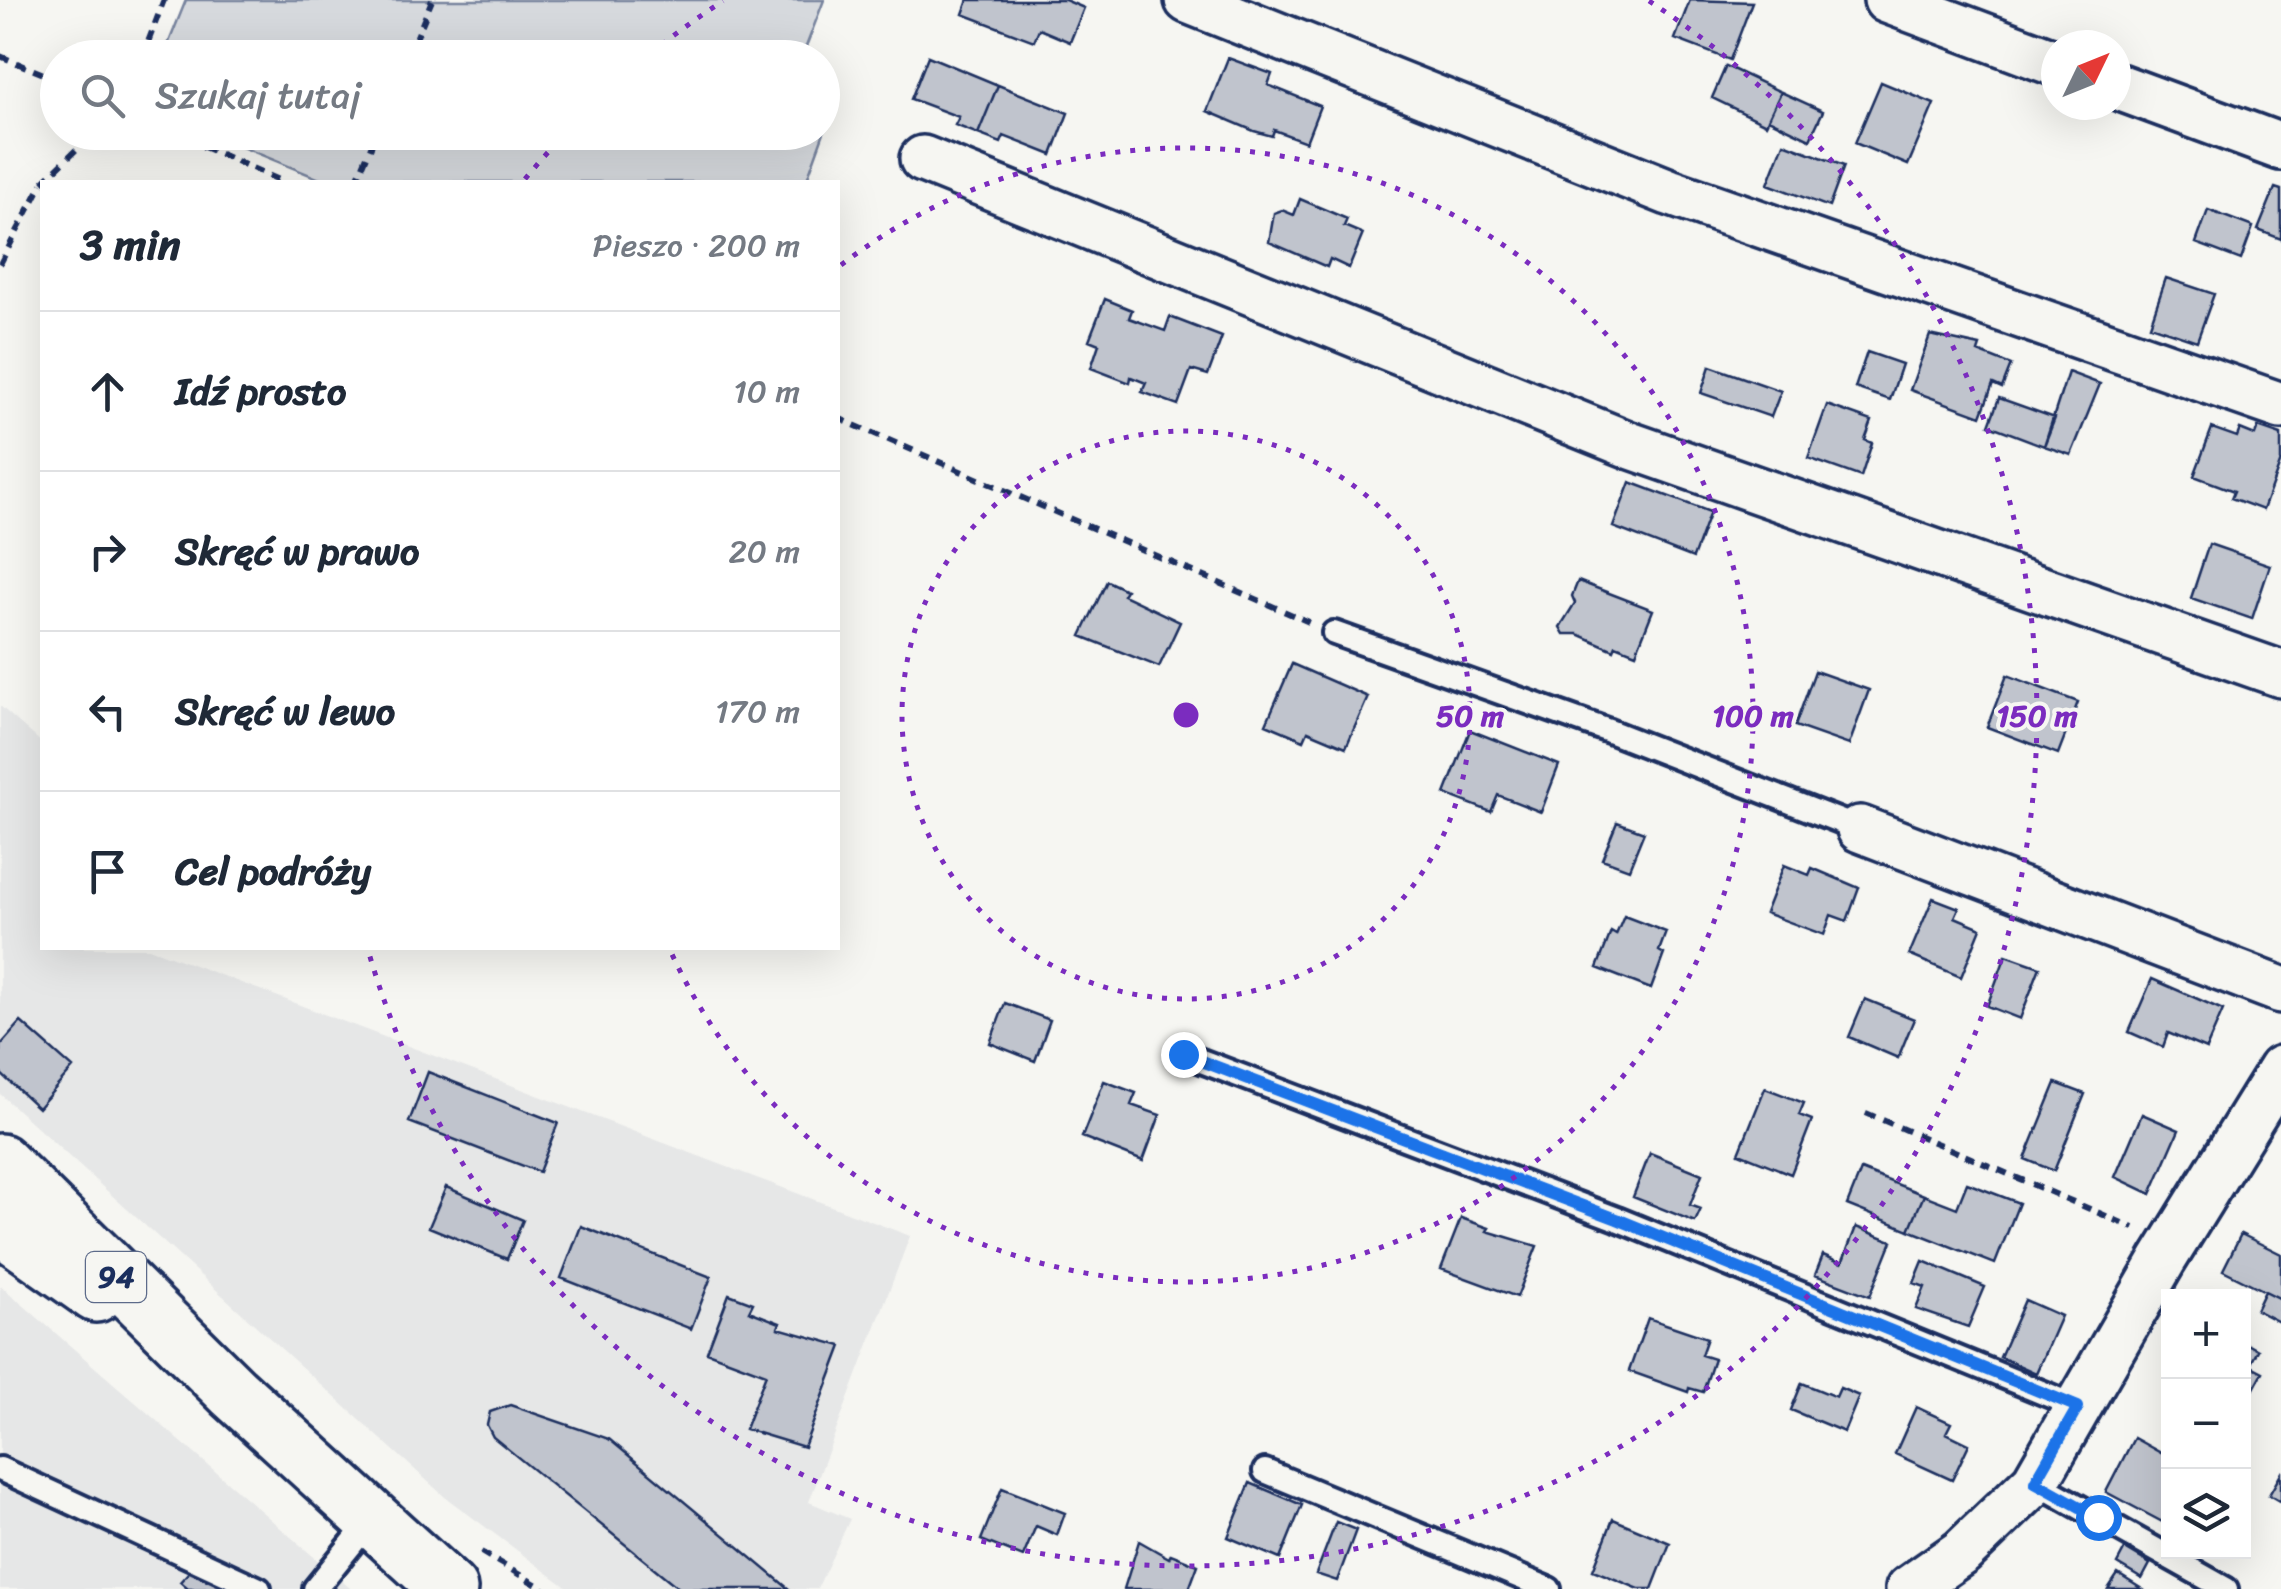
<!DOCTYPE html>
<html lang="pl">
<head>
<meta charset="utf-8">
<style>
  body { margin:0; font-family:Sriracha,sans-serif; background:#f6f6f7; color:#1f2937 }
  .controls { position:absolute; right:30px; bottom:30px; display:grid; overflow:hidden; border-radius:0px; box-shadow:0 10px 40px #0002 }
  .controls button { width:90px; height:90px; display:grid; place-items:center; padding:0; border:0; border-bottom:2px solid #e0e1e3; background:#fff; color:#1f2937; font:50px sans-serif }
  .compass { position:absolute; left:2041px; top:30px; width:90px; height:90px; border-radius:50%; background:#fff; box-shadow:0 10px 40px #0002; rotate:47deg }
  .stop { position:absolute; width:30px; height:30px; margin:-22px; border:8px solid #1a73e8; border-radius:50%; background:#fff }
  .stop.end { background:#1a73e8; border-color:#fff; box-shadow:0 2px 10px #0008 }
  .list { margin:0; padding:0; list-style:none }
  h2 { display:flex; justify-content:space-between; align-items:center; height:130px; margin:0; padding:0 40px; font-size:42px }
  h2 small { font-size:32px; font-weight:400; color:#747a83 }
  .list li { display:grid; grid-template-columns:65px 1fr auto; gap:30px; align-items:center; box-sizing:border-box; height:160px; padding:0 40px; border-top:2px solid #e0e1e3 }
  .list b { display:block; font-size:38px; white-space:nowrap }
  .list em { font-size:32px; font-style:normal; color:#747a83 }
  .icon { flex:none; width:55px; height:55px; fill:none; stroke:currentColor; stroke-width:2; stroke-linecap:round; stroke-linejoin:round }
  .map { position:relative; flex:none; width:2281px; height:1589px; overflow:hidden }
  .search { position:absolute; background:#fff; box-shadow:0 10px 40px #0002; left:40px; top:40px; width:800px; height:110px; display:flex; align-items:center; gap:25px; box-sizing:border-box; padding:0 35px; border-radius:55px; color:#747a83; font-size:38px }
  .panel { position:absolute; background:#fff; box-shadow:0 10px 40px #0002; left:40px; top:180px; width:800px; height:770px; border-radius:0px }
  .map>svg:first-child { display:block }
  .built { fill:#e6e7e7 }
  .green { fill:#d6d9dd; stroke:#78849e; stroke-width:2.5 }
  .building { fill:#c0c4cd; stroke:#1b2f5e; stroke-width:2.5 }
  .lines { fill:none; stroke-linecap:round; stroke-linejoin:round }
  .service-casing { stroke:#1b2f5e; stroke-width:30 }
  .minor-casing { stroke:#1b2f5e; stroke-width:52 }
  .primary-casing { stroke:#1b2f5e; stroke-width:62 }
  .path { stroke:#1b2f5e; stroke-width:6; stroke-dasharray:10 8; stroke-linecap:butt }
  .service { stroke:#f6f6f2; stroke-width:22 }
  .minor { stroke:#f6f6f2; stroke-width:45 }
  .primary { stroke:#f6f6f2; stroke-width:55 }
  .route { stroke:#1a73e8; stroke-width:12 }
  .ring { fill:none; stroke:#7b2cbf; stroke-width:5; stroke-dasharray:5 10 }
  .labels { text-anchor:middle; stroke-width:8; stroke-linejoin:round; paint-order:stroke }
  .shield { fill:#f6f6f2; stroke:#5d6b8a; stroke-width:2.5 }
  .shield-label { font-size:30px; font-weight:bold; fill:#1b2f5e }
  .centre { fill:#7b2cbf; stroke:#f6f6f2; stroke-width:5 }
  .ring-label { font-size:30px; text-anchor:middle; font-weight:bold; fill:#7b2cbf; stroke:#f6f6f2; stroke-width:8; stroke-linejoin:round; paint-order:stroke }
</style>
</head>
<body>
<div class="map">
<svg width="2281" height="1589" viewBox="0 0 2281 1589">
  <rect width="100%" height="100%" fill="#f6f6f2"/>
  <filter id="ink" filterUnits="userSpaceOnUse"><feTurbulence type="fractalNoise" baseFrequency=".01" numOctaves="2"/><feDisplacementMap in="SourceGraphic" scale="20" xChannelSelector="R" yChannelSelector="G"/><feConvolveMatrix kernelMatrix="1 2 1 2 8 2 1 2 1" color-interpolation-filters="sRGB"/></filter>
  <g filter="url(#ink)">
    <path class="built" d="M0 706 42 743V948H149L910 1236 809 1502 850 1519 817 1589H569L445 1497 0 1094Z
      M0 1285 351 1589H0Z"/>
    <path class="green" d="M186 0H824L802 57H163Z
      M823 110 831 113 806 182H327L208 133 822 132Z"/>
    <path class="building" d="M968 0H1065L1084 8 1070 42 1039 29 1034 41 963 14Z
      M1690 0 1752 2 1730 60 1675 39Z
      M928 56 998 85 978 134 955 125 959 117 911 99Z
      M1228 58 1272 74 1268 85 1320 106 1306 142 1274 130 1272 136 1254 131 1207 111Z
      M1726 66 1781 92 1766 124 1712 98Z
      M1881 82 1934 104 1908 165 1855 143Z
      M998 85 1068 113 1052 155 1004 136 1001 143 978 134Z
      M1781 92 1823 111 1810 139 1768 119Z
      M1784 143 1844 166 1829 207 1768 184Z
      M2275 188 2281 190V239L2258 230Z
      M1300 199 1347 219 1344 226 1363 234 1349 268 1330 259 1327 267 1269 242 1274 213 1282 210 1294 215Z
      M2208 210 2253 227 2241 260 2196 243Z
      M2166 278 2214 294 2197 341 2150 325Z
      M1105 299 1132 310 1129 318 1165 331 1170 317 1222 337 1208 375 1191 370 1178 405 1142 392 1146 383 1131 377 1130 383 1091 368 1099 344 1089 340Z
      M1930 335 1980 346 1978 352 2011 365 2002 388 1993 384 1981 416 1910 390Z
      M1867 352 1902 364 1890 400 1855 388Z
      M1710 366 1781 391 1771 417 1701 393Z
      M2068 372 2100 384 2071 455 2044 446Z
      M1999 398 2055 418 2044 446 1989 425Z
      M1827 405 1872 421 1865 440 1872 443 1861 477 1808 458Z
      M2258 427 2281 435V461L2263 510 2231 498 2234 491 2194 476 2212 428 2237 437 2240 429 2255 435Z
      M1630 482 1710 512 1693 558 1613 527Z
      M2209 544 2270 565 2252 619 2191 598Z
      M1107 581 1126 590 1123 595 1180 622 1159 667 1081 636Z
      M1578 581 1653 610 1636 653 1616 645 1614 650 1578 634H1564L1560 627 1575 603 1572 596Z
      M1292 664 1368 697 1346 747 1308 731 1304 740 1266 724Z
      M1815 671 1869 690 1849 745 1795 726Z
      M2007 675 2078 702 2058 754 1987 727Z
      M1470 730 1559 765 1541 812 1498 795 1491 812 1445 794Z
      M1617 822 1644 832 1629 869 1602 859Z
      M1784 865 1809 875 1812 868 1859 888 1847 921 1831 915 1824 935 1765 913Z
      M1933 898 1959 908 1955 917 1981 928 1961 977 1909 955Z
      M1624 916 1666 932 1659 951 1664 954 1651 989 1597 968 1611 932 1616 935Z
      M2006 955 2040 967 2020 1019 1987 1006Z
      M2152 979 2223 1010 2206 1049 2168 1033 2163 1047 2129 1032Z
      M1865 999 1914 1019 1898 1058 1849 1037Z
      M1005 1003 1050 1020 1035 1061 990 1043Z
      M21 1022 73 1068 38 1108 0 1073V1046Z
      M428 1072 558 1123 539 1172 409 1122Z
      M1104 1081 1136 1093 1131 1105 1160 1115 1143 1161 1082 1137Z
      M2056 1083 2085 1094 2054 1171 2025 1159Z
      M1765 1088 1804 1103 1799 1115 1812 1120 1791 1174 1739 1153Z
      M2142 1114 2179 1130 2151 1194 2115 1177Z
      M1650 1153 1702 1174 1690 1205 1701 1209 1695 1222 1633 1197Z
      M1861 1170 1924 1195 1909 1230 1847 1205Z
      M1967 1183 2019 1203 1995 1264 1909 1230 1924 1195 1957 1208Z
      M446 1187 523 1220 507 1259 429 1227Z
      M1461 1218 1489 1228 1487 1231 1537 1246 1517 1297 1441 1269Z
      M581 1226 711 1277 691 1329 561 1278Z
      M1856 1227 1892 1241 1870 1296 1815 1275 1823 1255 1842 1263Z
      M2241 1234 2281 1254V1299L2223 1270Z
      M1923 1261 1985 1287 1968 1327 1916 1309 1925 1287 1914 1283Z
      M2265 1291 2281 1299 2279 1322 2256 1310Z
      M729 1294 753 1303 749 1311 780 1323 778 1328 842 1346 804 1447 745 1429 766 1374 707 1352Z
      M2025 1300 2061 1316 2036 1373 2000 1357Z
      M1648 1318 1707 1338 1701 1355 1714 1359 1703 1392 1689 1388 1688 1392 1629 1371Z
      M2244 1342 2258 1350 2250 1365 2244 1362Z
      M2244 1362 2263 1372 2244 1407Z
      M1802 1383 1836 1397 1840 1388 1859 1396 1844 1432 1791 1410Z
      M510 1405 609 1439 789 1589H680L493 1437 487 1425 490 1412Z
      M1916 1407 1951 1423 1946 1433 1969 1444 1952 1480 1895 1454Z
      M2134 1438 2168 1457V1525L2106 1492Z
      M2281 1474V1502L2269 1495Z
      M1250 1483 1302 1505 1280 1559 1228 1537Z
      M1002 1488 1065 1513 1057 1535 1036 1526 1023 1557 981 1540Z
      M1613 1519 1670 1543 1652 1589H1639L1593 1570Z
      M1336 1522 1356 1530 1337 1581 1316 1574Z
      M1139 1541 1169 1558 1171 1554 1198 1565 1189 1589H1124Z
      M2125 1549 2150 1564 2142 1579 2117 1564Z
      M197 1563 228 1589H188L180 1582Z
      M2118 1574 2142 1589H2108Z"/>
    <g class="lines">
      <g class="service-casing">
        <path id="service" d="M1334 633 1609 731 1860 829
          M1183 1054 1617 1219 2078 1407
          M0 1469 259 1589
          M1265 1471 1549 1589
          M2035 1482 2226 1589
          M315 1589 371 1520"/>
      </g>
      <g class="minor-casing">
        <path id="minor" d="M1188 0 1669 192 2281 406
          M1887 0 2056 63
          M2116 86 2281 147
          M923 159 1632 446 2281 674
          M1860 829 2281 990
          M1909 1589 1962 1552 2035 1482 2163 1260 2281 1069"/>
      </g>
      <g class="primary-casing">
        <path id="primary" d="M0 1162 233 1392 449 1589
          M0 1226 96 1294"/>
      </g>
      <path class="path" d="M0 56 58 80
        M142 58 164 0
        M408 58 432 0
        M170 132 284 182
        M43 182 94 132
        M356 182 377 132
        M0 264 42 184
        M838 418 1309 622
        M1866 1113 2134 1228
        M481 1552 544 1589"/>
      <use href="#service" class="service"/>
      <use href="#minor" class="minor"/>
      <use href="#primary" class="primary"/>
    </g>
  </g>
  <g class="lines" filter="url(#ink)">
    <path class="route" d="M1183 1054 1617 1219 2078 1407 2035 1482 2098 1517"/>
  </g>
  <g class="ring">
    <circle cx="1186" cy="715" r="284"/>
    <path d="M841 265A567 567 0 1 1 670 950"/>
    <path d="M525 179A851 851 0 0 1 564 135M650 54A851 851 0 0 1 723 1M1649 1A851 851 0 1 1 368 950"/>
  </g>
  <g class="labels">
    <rect class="shield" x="86" y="1252" width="60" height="50" rx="8"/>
    <g class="shield-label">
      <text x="116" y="1287">94</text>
    </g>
  </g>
  <circle cx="1186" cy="715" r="15" class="centre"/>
  <g class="ring-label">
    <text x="1470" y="726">50 m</text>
    <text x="1753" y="726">100 m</text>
    <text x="2037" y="726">150 m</text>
  </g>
</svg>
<div class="controls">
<button>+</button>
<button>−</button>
<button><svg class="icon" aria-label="layers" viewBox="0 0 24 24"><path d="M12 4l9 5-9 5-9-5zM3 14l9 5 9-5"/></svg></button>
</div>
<svg class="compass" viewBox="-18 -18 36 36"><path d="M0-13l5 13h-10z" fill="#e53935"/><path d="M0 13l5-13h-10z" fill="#747a83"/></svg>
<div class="stop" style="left:2098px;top:1517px"></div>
<div class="stop end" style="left:1183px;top:1054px"></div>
<div class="search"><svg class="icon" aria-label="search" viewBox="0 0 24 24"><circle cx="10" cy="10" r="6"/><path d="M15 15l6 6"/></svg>Szukaj tutaj</div>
<section class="panel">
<h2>3 min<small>Pieszo · 200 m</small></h2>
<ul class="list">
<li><svg class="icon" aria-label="ahead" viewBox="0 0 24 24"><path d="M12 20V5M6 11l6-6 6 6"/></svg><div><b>Idź prosto</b></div><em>10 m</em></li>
<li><svg class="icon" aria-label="right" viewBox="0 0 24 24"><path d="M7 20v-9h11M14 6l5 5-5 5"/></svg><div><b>Skręć w prawo</b></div><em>20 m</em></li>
<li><svg class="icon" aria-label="left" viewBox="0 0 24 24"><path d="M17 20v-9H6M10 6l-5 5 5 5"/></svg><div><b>Skręć w lewo</b></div><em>170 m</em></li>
<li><svg class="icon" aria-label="arrive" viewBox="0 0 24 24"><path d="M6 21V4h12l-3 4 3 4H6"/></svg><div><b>Cel podróży</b></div></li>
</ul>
</section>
</div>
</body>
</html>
